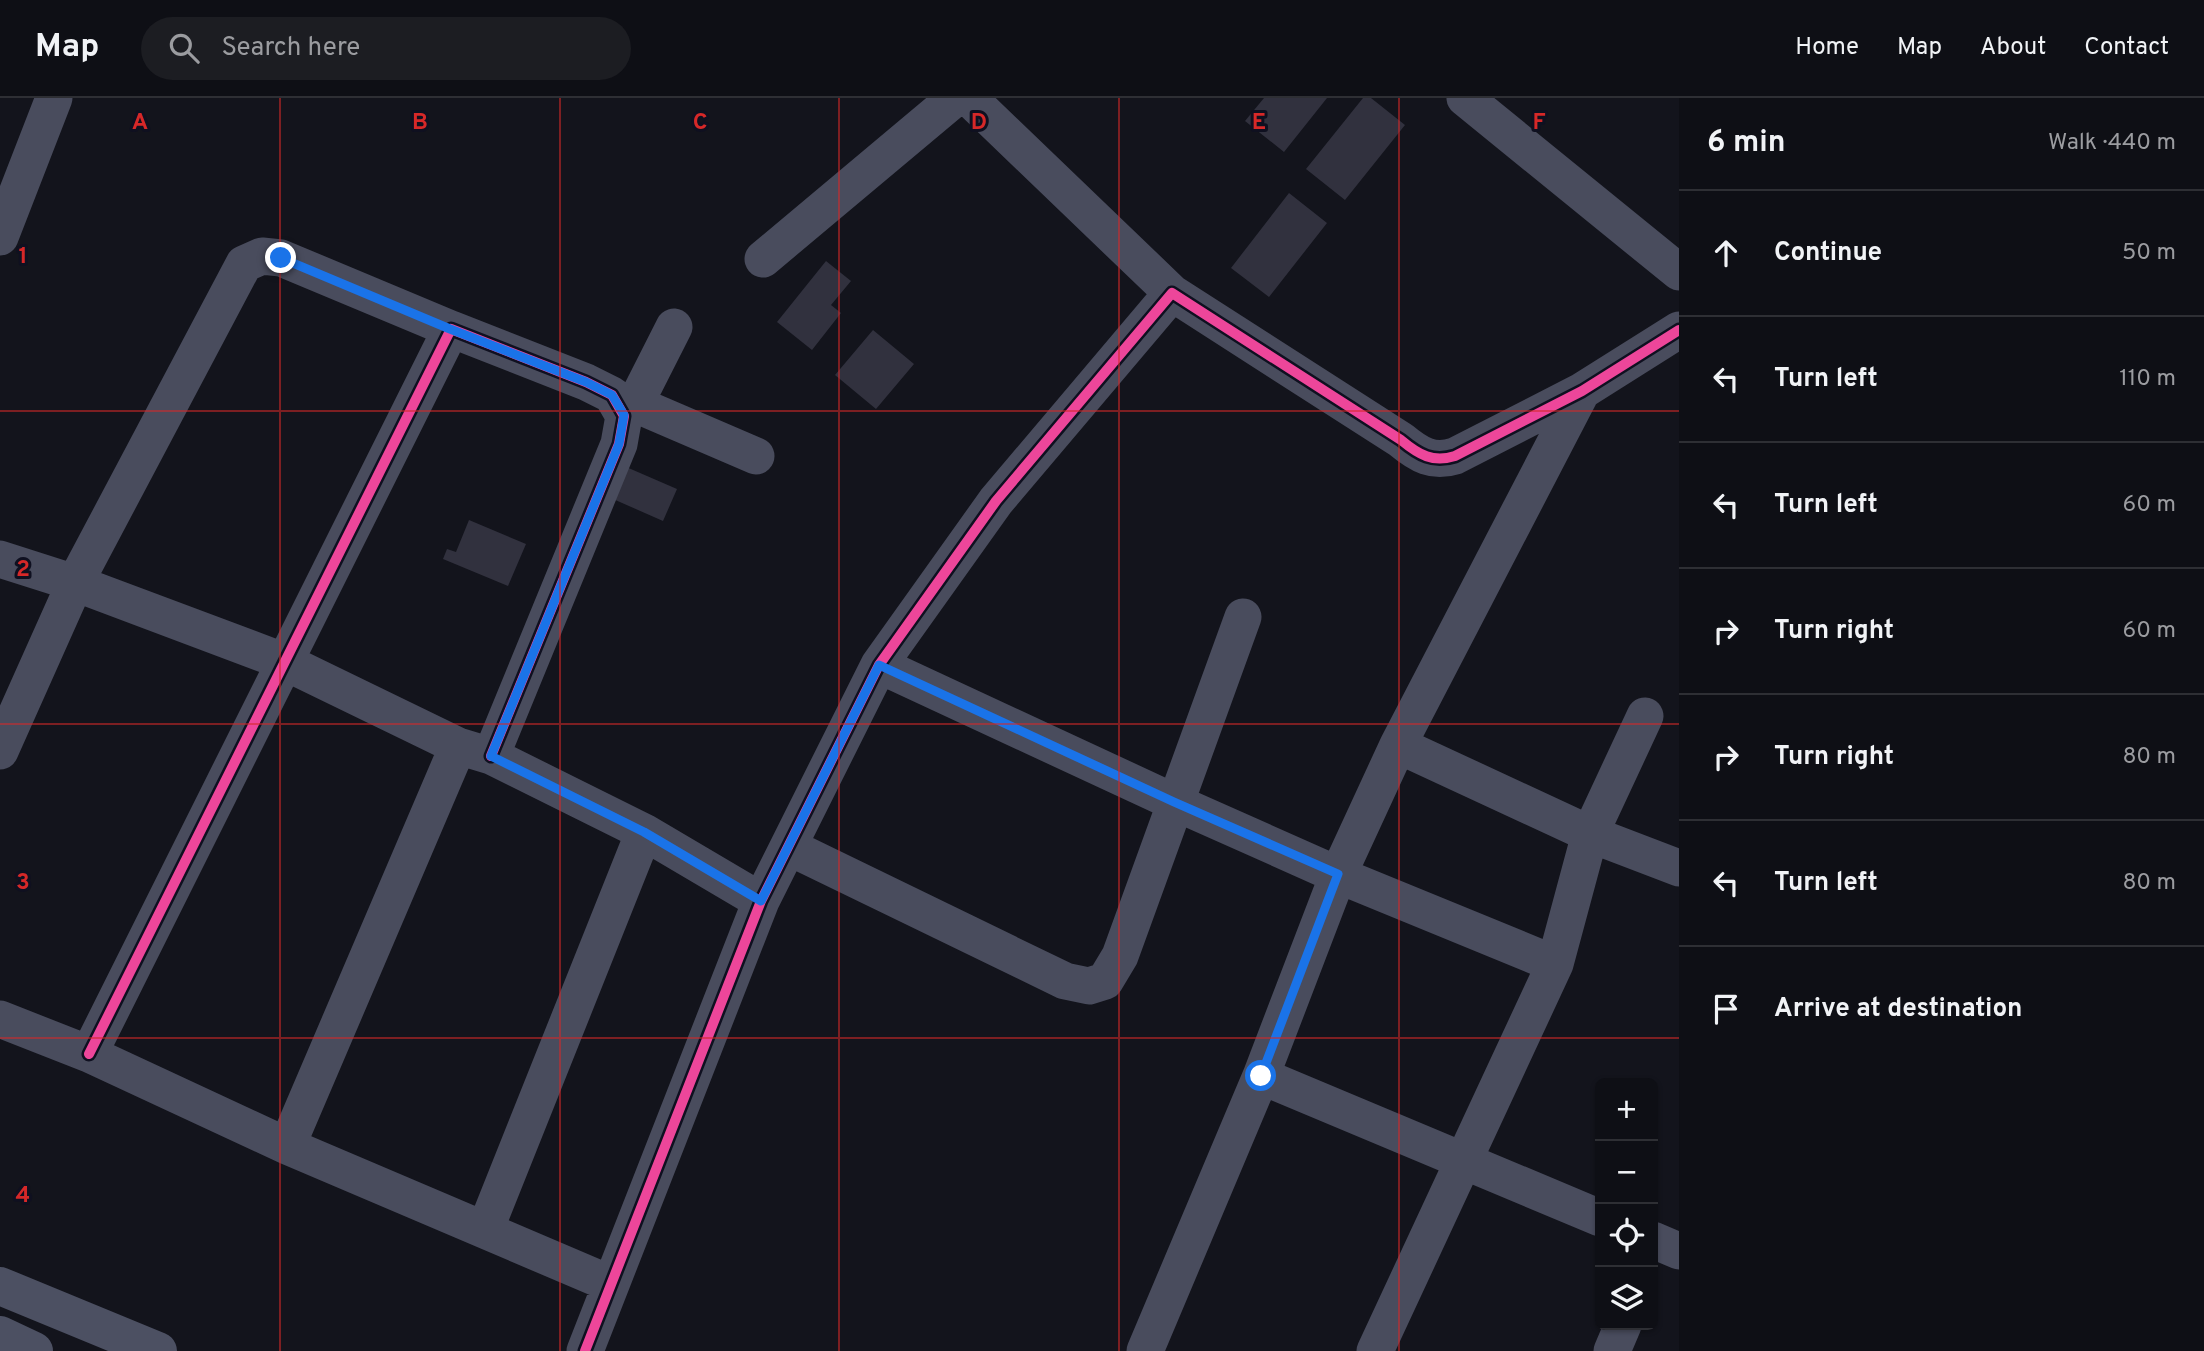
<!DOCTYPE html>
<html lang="en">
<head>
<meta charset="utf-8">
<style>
  body { margin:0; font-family:Overpass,sans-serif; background:#1c1d22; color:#f1f3f6 }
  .controls { position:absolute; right:21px; bottom:21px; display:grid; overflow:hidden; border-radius:10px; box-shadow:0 2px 5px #0004 }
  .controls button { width:63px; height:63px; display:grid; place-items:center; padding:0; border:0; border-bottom:2px solid #2e2f34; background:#0e0f15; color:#f1f3f6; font:35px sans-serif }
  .stop { position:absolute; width:21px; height:21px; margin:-16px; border:5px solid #1a73e8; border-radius:50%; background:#fff }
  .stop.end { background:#1a73e8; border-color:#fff; box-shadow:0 2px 7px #0008 }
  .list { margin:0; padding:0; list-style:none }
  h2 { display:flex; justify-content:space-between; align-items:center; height:91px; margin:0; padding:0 28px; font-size:30px }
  h2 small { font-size:23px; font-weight:400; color:#9b9ca0 }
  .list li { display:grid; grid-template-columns:46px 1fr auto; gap:21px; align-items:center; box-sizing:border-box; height:126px; padding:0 28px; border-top:2px solid #2e2f34 }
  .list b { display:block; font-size:26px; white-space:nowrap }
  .list em { font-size:23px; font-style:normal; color:#9b9ca0 }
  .icon { flex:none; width:38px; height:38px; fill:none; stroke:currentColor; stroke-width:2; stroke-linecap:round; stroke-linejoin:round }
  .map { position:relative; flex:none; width:1679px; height:1253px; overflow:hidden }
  header { display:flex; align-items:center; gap:42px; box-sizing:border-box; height:98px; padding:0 35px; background:#0e0f15; border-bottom:2px solid #2e2f34 }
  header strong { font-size:33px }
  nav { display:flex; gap:38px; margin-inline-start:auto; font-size:24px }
  .search { width:490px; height:63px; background:#1c1d22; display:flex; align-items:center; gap:18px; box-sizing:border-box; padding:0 24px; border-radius:38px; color:#9b9ca0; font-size:26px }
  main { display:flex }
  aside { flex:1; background:#0e0f15 }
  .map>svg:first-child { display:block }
  .building { fill:#31313e }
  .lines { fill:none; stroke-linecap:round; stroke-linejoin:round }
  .street { stroke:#494c5d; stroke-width:37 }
  .secondary { stroke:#4c5062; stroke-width:38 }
  .cycleway-casing { stroke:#0f1020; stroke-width:15 }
  .cycleway { stroke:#ed469a; stroke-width:10 }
  .route { stroke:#1a73e8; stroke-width:9 }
  .grid { fill:none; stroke:#d62828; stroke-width:2; stroke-opacity:0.55 }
  .grid-label { font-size:23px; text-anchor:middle; font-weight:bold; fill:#d62828; stroke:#0f1020; stroke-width:6; stroke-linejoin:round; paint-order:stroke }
</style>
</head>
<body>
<header>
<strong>Map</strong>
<div class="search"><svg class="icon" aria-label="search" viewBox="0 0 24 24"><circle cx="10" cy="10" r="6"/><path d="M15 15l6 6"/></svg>Search here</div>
<nav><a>Home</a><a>Map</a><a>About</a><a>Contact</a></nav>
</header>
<main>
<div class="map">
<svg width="1679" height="1253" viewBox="0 0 1679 1253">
  <rect width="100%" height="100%" fill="#13141c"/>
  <path class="building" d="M1264 0H1327L1284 54 1245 23Z
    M1363 0H1371L1405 27 1345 102 1306 71Z
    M1289 95 1327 125 1269 199 1231 170Z
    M826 163 851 183 831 207 841 215 812 252 777 224Z
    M873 232 914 266 876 311 835 277Z
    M617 365 677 391 663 423 604 397Z
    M469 422 526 446 508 488 443 461 447 451 456 454Z"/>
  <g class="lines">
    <path class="street" d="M969 0 1172 195
      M1465 0 1679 174
      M0 139 54 0
      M763 161 955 0
      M635 306 756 358
      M624 318 635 306 674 229
      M0 461 75 485 283 563 458 648 491 658 644 734 761 803
      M879 567 1174 704 1338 777 1555 866
      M1398 647 1590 736 1679 770
      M458 648 287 1048 611 1186
      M0 653 75 485 244 166 262 158 281 160 451 231
      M789 749 1065 883 1089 888 1105 883 1120 858 1243 519
      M0 921 89 956 287 1048
      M89 956 451 231 586 284 612 297 624 318 619 346 491 658
      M1261 978 1600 1120
      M485 1132 644 734
      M1653 1142 1679 1153
      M585 1253 761 803 879 567 996 403 1172 195 1401 342C1419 357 1433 365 1455 358L1582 293 1679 232
      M1145 1253 1261 978 1338 777 1398 647 1582 293
      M1375 1253 1555 866 1590 736 1645 618
      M1612 1253 1623 1227"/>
    <path class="secondary" d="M0 1188 158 1253
      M0 1237 34 1253"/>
    <g class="cycleway-casing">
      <path id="cycleway" d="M89 956 451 231 586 284 612 297 624 318 619 346 491 658
        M585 1253 761 803 879 567 996 403 1172 195 1401 342C1419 357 1433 365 1455 358L1582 293 1679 232"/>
    </g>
    <use href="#cycleway" class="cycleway"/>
  </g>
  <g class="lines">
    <path class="route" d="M281 160 450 231 586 284 612 297 624 317 619 346 491 658 644 734 761 803 879 567 1174 704 1338 776 1261 978"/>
  </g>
  <path class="grid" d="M280 0V1253M560 0V1253M839 0V1253M1119 0V1253M1399 0V1253M0 313H1679M0 626H1679M0 940H1679"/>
  <g class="grid-label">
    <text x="140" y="31">A</text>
    <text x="420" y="31">B</text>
    <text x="700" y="31">C</text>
    <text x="979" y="31">D</text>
    <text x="1259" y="31">E</text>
    <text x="1539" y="31">F</text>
    <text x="23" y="165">1</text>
    <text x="23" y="478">2</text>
    <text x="23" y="791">3</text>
    <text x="23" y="1104">4</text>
  </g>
</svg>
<div class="controls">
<button>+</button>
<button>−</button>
<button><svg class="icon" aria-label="locate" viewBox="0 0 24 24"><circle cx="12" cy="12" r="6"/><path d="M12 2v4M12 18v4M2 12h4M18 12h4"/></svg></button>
<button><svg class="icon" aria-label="layers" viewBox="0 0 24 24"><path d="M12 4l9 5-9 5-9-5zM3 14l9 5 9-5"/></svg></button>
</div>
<div class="stop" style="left:1261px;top:978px"></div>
<div class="stop end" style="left:281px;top:160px"></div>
</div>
<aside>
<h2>6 min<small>Walk · 440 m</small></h2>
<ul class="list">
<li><svg class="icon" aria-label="ahead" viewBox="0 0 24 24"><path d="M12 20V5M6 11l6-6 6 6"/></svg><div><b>Continue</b></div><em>50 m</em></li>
<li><svg class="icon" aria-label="left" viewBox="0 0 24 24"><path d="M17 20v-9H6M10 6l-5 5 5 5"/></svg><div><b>Turn left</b></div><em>110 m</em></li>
<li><svg class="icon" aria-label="left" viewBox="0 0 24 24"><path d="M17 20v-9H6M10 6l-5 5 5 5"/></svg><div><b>Turn left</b></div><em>60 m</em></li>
<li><svg class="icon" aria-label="right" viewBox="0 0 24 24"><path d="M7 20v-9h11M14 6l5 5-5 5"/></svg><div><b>Turn right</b></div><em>60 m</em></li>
<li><svg class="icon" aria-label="right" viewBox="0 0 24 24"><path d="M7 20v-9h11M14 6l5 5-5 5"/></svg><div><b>Turn right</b></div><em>80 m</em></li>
<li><svg class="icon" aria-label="left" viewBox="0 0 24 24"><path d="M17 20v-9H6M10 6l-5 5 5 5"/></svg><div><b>Turn left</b></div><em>80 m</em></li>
<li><svg class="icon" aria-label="arrive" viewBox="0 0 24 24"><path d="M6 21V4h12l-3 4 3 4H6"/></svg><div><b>Arrive at destination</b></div></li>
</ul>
</aside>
</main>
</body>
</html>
